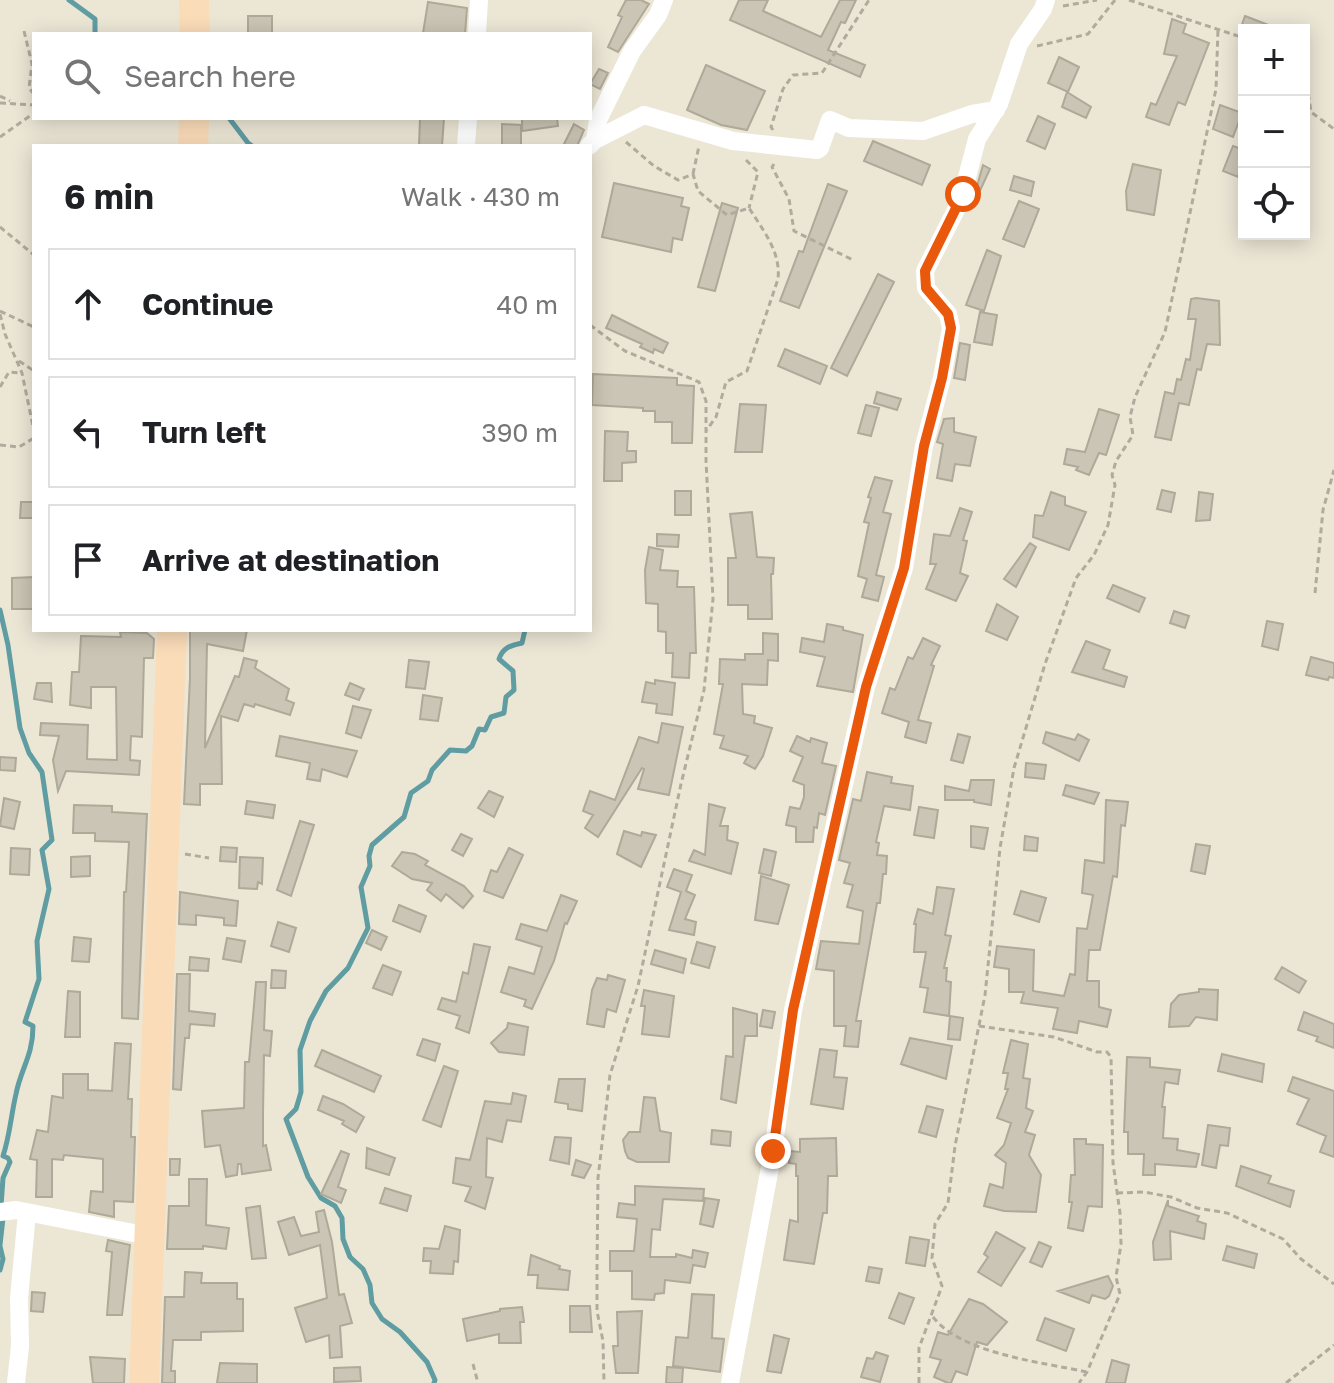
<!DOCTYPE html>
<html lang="en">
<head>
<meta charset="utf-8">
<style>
  body { margin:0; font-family:"Golos Text",sans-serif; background:#f2f2f2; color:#202124 }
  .controls { position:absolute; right:24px; top:24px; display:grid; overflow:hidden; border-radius:0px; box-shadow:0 4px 20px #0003 }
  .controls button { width:72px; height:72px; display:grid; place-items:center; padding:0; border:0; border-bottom:2px solid #e0e0e0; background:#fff; color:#202124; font:40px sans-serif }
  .stop { position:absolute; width:24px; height:24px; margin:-18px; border:6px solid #ea580c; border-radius:50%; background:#fff }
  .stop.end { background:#ea580c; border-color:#fff; box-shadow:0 2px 8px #0008 }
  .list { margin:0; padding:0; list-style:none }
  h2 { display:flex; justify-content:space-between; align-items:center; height:104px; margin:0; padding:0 32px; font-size:34px }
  h2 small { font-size:26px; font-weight:400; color:#757577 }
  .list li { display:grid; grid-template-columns:52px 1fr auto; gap:24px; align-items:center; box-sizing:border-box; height:112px; margin:0 16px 16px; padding:0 16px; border:2px solid #e0e0e0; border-radius:0px }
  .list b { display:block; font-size:30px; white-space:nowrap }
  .list em { font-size:26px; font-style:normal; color:#757577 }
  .icon { flex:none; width:44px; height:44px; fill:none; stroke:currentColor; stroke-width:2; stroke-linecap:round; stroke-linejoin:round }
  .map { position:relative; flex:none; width:1334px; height:1383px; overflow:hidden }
  .search { position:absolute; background:#fff; box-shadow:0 4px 20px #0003; left:32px; top:32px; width:560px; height:88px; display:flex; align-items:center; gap:20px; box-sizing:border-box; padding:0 28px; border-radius:0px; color:#757577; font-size:30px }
  .panel { position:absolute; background:#fff; box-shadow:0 4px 20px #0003; left:32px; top:144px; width:560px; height:488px; border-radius:0px }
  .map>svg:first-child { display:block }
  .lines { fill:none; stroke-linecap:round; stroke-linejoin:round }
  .stream { stroke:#5f9da3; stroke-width:5 }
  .building { fill:#cac5b4; stroke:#aea999; stroke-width:2 }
  .path { stroke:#afab9d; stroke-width:3; stroke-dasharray:6 4; stroke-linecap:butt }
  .minor { stroke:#fff; stroke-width:18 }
  .primary { stroke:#fbdcb9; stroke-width:30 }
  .route { stroke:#ea580c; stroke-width:10 }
</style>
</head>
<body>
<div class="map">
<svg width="1334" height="1383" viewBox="0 0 1334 1383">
  <rect width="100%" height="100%" fill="#ece7d5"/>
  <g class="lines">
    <path class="stream" d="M69 0 95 19V34
      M229 118 248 143 252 146
      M0 610 8 645 20 728 29 753 42 772 52 840 42 850 49 889 37 941 39 979 25 1022 33 1026C33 1056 21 1068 16 1094 11 1115 10 1135 3 1156L8 1158 10 1162 3 1178 1 1206
      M0 1245 3 1218
      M0 1246 3 1259 0 1270
      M434 1383 435 1380 427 1362 400 1332 382 1319 372 1303 370 1285 363 1269 350 1257 343 1239 342 1218 335 1206 321 1198 308 1177 286 1119 296 1109 301 1092 300 1050 310 1021 326 991 348 968 368 928 361 887 370 866 369 856 372 845 404 817 411 793 428 781 432 770 450 750 466 751 472 746 479 729 485 730 491 717 504 713 506 697 514 690 513 671 499 659C503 647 510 646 522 643L525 630"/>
  </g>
  <path class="building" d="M626 0H641L649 4 618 52 608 47 622 17 618 15Z
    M739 0H768L763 11 821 37 840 0H856L845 23 841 22 828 50 865 65 860 77 730 20Z
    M428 2 467 8 465 34 423 33Z
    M248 16H272V34H248Z
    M1245 16 1279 29 1278 30H1240Z
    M1172 19 1186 24 1183 33 1209 43 1185 105 1178 102 1169 125 1146 117 1151 103 1156 105 1177 56 1164 54Z
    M1059 57 1079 67 1068 92 1048 83Z
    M706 65 765 91 747 130 721 125 687 110Z
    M599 69 608 73 600 89 590 84Z
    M1067 92 1091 107 1086 118 1062 107Z
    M1220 105 1242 113 1233 137 1213 129Z
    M1038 116 1055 124 1045 149 1027 141Z
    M420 118H444L442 146H419Z
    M522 118H557L558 126 522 131Z
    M502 124 521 125V146H502Z
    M574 124 584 130 581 137 577 146H563Z
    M873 141 930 165 922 185 864 161Z
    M1233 146 1244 150 1238 177 1223 171Z
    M1133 164 1161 170 1154 215 1127 210 1126 191Z
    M983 165 990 169 978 195 975 193Z
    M1014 176 1034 182 1031 196 1010 190Z
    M614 183 683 198 681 206 689 208 682 240 673 238 671 252 602 237Z
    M828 184 847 191 799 308 780 301 799 251 803 252Z
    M1019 201 1039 209 1024 247 1003 239Z
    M722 203 738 208 715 291 698 287Z
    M987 250 1001 256 984 311 966 305Z
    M878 274 894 282 847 376 831 368Z
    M1196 298 1219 301 1220 345 1207 344 1201 370 1197 369 1189 405 1179 403 1171 440 1155 437 1165 392 1174 394 1177 379 1181 380 1186 359 1190 360 1196 319H1188L1191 299Z
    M980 312 997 315 992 345 974 342Z
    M612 315 668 343 663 353 654 349 653 353 640 347 642 344 606 328Z
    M960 343 970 345 965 380 954 378Z
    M785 349 827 366 820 384 778 366Z
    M593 374 677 378V385L694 386 692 443H672V422H655V411H643V408L592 405Z
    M877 392 901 399 897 410 874 403Z
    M740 404 766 405 762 452H735Z
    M866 405 879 408 871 436 858 433Z
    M1099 409 1119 415 1106 455 1099 453 1089 475 1076 470 1078 467 1064 464 1067 449 1085 452Z
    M954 418V432L976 437 970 466 955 464 952 481 937 478 943 444 937 442 944 419Z
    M605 431 628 432 627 451H636V462L622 463V481H604Z
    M875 477 892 481 883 512 891 514 876 575 884 577 878 601 862 597 867 579 858 576 869 523 864 522 871 498 868 497Z
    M1162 490 1175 493 1171 512 1157 509Z
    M675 491H691V515H675Z
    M1051 492 1065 497V505L1086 512 1069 550 1033 537 1035 515 1043 516Z
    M1199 492 1213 494 1210 520 1196 521Z
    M21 502H34V518H20Z
    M960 508 972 512 963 540 967 541 960 573 968 576 956 601 926 589 936 564H930L934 534 950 536Z
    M752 512 757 557 774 558 773 574H771L772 619H748V605H728V558H736L730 514Z
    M657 534 679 535 678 547 657 546Z
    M1030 543 1036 547 1016 587 1004 579Z
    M649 547 663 550 660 570 678 571 677 587H694L696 653H690L689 678 672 677 673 653H666V632L658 631V604L646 603 645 570Z
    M34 577V609H12V578Z
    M1113 585 1145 598 1139 612 1107 598Z
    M997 604 1018 617 1007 640 986 631Z
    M1174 611 1189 616 1185 628 1170 623Z
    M1267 621 1283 624 1278 650 1262 646Z
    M827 624 843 627V630L863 635 853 692 817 686 825 657 800 652 802 638 824 642Z
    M190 630H247L243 651 207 644 205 748 235 676 239 677 244 658 257 661 255 668 289 689 286 700 294 703 290 715 255 704 254 707 244 704 238 721 221 716 222 784H200V805L184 804 190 678Z
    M120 632 147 633 154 639 153 658H144L142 737 131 736 130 760 140 761 139 775 66 771 58 791 53 760 59 736 40 735 41 723 88 725 87 759 117 760 116 687H91V708L70 705 72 672H79L81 636 121 637Z
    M763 633 778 634V661L768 660 767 685 742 684 743 714 755 716 754 723 772 728 763 756 755 769 744 763 748 756 720 748 724 736 714 734 723 684H719L720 659 745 660V654H763Z
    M923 638 940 646 931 665 934 666 918 720 931 723 926 743 905 737 909 722 882 713 890 688 895 690 908 657 913 659Z
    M1086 641 1110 650 1103 669 1127 677 1124 687 1072 672Z
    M1311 657 1334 663V678L1329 677 1328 680 1306 675Z
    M409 660 429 662 425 689 406 687Z
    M655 680 675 683 672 715 656 713 657 704 642 702 646 682 655 684Z
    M37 683H51L52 702 34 699Z
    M350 683 364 689 359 700 345 695Z
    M423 695 442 698 438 721 420 719Z
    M353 706 371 710 361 738 346 733Z
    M662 723 683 727 669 795 638 789 644 769 642 768 598 837 585 828 593 815 583 811 590 791 615 800 639 737 658 743Z
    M1046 732 1075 740 1078 734 1089 740 1079 761 1043 743Z
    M958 734 970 737 963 763 951 760Z
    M280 736 357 751 347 777 322 769 320 781 307 779 310 763 276 756Z
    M797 736 810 742 811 738 827 743 822 763 836 766 825 815 819 813 817 828 814 827 813 842H796V827L786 825 790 807 800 809 804 797V785L793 781 803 757 790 751Z
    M0 757 16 758 15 771 0 770Z
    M1026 763 1046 765 1044 779 1025 777Z
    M867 772 892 777 891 783 913 786 910 810 884 806 876 842 879 843 877 855 887 856 886 874H883L880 903H877L856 1021H861L858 1047 844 1046 846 1026H834V971L816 969 821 941 859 944 863 911 847 907 853 885 844 883 850 863 839 860 853 799 861 801Z
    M971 780H994L991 805 974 802V800H945V786L969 791Z
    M1066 785 1099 793 1094 804 1063 795Z
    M489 791 503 797 494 817 478 808Z
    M4 798 20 802 14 829 0 826Z
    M1106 800 1128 802 1125 826 1121 825 1117 877 1113 876 1100 950H1089L1087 981H1099V1007L1111 1010 1107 1027 1079 1021 1077 1033 1053 1029 1058 1008 1021 1003 1024 992H1009V969L994 967 997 946 1034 950 1033 991 1064 996 1070 974 1075 975 1077 928 1087 929 1093 895 1082 893 1085 860 1104 863Z
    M247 801 275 805 273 818 245 814Z
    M709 804 725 808 720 826H728L727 840 738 843 731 874 689 861 694 850 705 855Z
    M74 805 112 806V812L147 814 138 1019 122 1018V1004L124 892H126L129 842 95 841V833H73Z
    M919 807 938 810 934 838 914 835Z
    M300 821 314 825 291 896 277 890Z
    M971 826 988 828 984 849 971 847Z
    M624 831 641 836 642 832 656 835 641 867 617 854Z
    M461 834 472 839 463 856 452 850Z
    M1025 836 1038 838 1037 851 1024 850Z
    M1196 844 1210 846 1205 874 1191 871Z
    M221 847 237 848 236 862 220 861Z
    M11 848 30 849 29 875 10 874Z
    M509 848 523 855 503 898 484 891 491 870 497 872Z
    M764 849 776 852 771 876 759 873Z
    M402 852 415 854 428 861 425 865 464 886 473 896 463 908 446 894 441 901 427 890 432 883 412 879 392 866Z
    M90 856V876L71 877V857Z
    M240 857 263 858 262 884 258 882 257 889 239 888Z
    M674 869 692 875 686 891 695 895 685 919 696 922 694 935 669 930 681 892 667 887Z
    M761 876 789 885 778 924 755 920Z
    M937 887 954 889 945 935 951 936 944 968H947L946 981 951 982 949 1016 924 1012 928 988 920 987 926 952H914L916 924H914L918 909 933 914Z
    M1021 891 1046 898 1039 922 1014 914Z
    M180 892 238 901 236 926 224 925V918L196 915V925L179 924Z
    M561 895 577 901 567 924 565 923 554 961 532 1009 524 1006 526 1000 501 992 509 967 534 974 542 947 516 939 521 924 547 931Z
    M399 905 426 916 420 932 393 921Z
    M278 922 296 928 289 952 271 946Z
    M372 930 387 937 381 950 366 943Z
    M74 937 91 939 89 962 72 961Z
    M227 938 245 941 241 962 223 959Z
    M697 942 715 947 709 968 691 963Z
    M474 944 490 947 469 1033 456 1028 460 1016 438 1009 442 998 456 1002 463 972 468 974Z
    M655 950 686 959 683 973 651 964Z
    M190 957 209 959 208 971 189 970Z
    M383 965 401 972 392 995 373 988Z
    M1282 967 1306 981 1299 993 1275 979Z
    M272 970 286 971 285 988H271Z
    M177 974H190L189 1011 215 1014 214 1026 190 1024 189 1038H185L181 1090 173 1089Z
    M608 975 625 980 616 1012 607 1009 604 1027 587 1024 592 990 597 978 607 980Z
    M256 982H266L264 1030 272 1031 270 1056 264 1055 263 1114V1146L266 1145 271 1170 242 1174 241 1164H238L237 1175 226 1177 220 1145 205 1147 202 1111 244 1108 245 1062H249Z
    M1199 989 1218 990 1217 1020 1196 1017 1189 1026 1169 1027 1171 1004 1179 995 1199 992Z
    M644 990 674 996 669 1037 642 1034 645 1006H641Z
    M68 991 80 992V1037H65Z
    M733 1008 757 1014V1036H745L736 1103 721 1099 726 1056 733 1057Z
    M763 1010 775 1012 772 1028 760 1026Z
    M1304 1012 1334 1024V1048L1316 1041 1318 1037 1298 1030Z
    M950 1016 963 1018 960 1040 948 1039Z
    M508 1023 528 1027 524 1055 499 1052 491 1043 507 1028Z
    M910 1038 952 1046 946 1079 901 1064Z
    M423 1039 440 1044 435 1061 417 1055Z
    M1011 1040 1028 1044 1023 1078 1030 1079 1026 1108 1033 1111 1025 1132 1035 1135 1029 1155 1041 1175 1036 1212 1004 1211 984 1206 990 1184 1003 1188 1006 1163 995 1155 1004 1145 1011 1123 997 1118 1008 1089H1005L1008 1073H1003Z
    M115 1043 131 1044 128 1099H132L131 1137H135L133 1202 114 1201V1217L89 1212 91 1191 103 1192V1159L64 1155 63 1160 52 1159V1197H36L37 1160 30 1159 37 1130 48 1132 52 1096 63 1098V1074H88V1090L112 1091Z
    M820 1049 837 1051 834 1077 847 1078 843 1109 811 1104Z
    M322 1050 381 1076 374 1092 315 1066Z
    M1222 1054 1264 1064 1262 1082 1218 1071Z
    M1127 1057 1150 1058V1067L1180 1070 1178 1084 1165 1082 1162 1107H1165L1163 1138 1178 1139 1177 1150 1199 1154 1196 1167 1155 1164V1175H1143L1144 1154H1128V1132H1124Z
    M444 1066 458 1071 441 1127 423 1120Z
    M1293 1077 1334 1091V1157L1320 1152 1326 1136 1297 1124 1309 1099 1288 1091Z
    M559 1079H585L582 1111 568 1109V1104L555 1102Z
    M513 1093 526 1096 521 1122 507 1120 502 1142 487 1138 486 1177 493 1178 485 1209 465 1201 471 1187 453 1183 456 1158 470 1160 485 1101 511 1104Z
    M323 1096 343 1104 364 1117 356 1132 342 1124 344 1121 318 1110Z
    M644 1097 655 1098 660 1131 671 1133 669 1162H637L628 1158 625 1151 623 1140 629 1132H640Z
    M927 1106 943 1110 936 1137 919 1132Z
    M1208 1125 1230 1128 1228 1146 1220 1145 1216 1168 1202 1165Z
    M712 1130 731 1132 730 1146 711 1144Z
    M555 1137 571 1138 569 1164 550 1160Z
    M836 1138 837 1176H828L827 1213H823L814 1264 784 1260 790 1220 798 1222V1176H796V1164L789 1163 790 1151 800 1152V1139Z
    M1074 1139H1086V1144L1103 1145 1102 1207 1088 1206 1083 1231 1068 1228 1072 1202H1069L1071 1175H1075Z
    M367 1148 395 1158 389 1175 366 1168Z
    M341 1151 349 1154 338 1187 346 1190 341 1203 321 1194Z
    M170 1159H180L179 1175H170Z
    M576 1160 591 1165 584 1178 572 1175Z
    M1241 1166 1271 1176 1268 1183 1294 1191 1290 1207 1236 1186Z
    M189 1179H207L206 1225 229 1228 226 1249 203 1246V1249H167L169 1206H189Z
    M635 1186 704 1189 703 1201 663 1199 660 1230 652 1229 650 1257H676V1254L692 1258 693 1250 708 1253 705 1267 693 1265 690 1283 665 1280 664 1293 655 1294 654 1300 632 1299V1271H610V1251H634L637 1219 617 1217 619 1203 635 1205Z
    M385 1188 411 1196 407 1211 380 1203Z
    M705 1198 719 1200 713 1227 700 1224Z
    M1168 1200V1206L1199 1216 1197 1221 1206 1224 1204 1239 1170 1231 1171 1259 1154 1260 1153 1242Z
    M260 1206 266 1258 252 1259 246 1208Z
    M324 1210 332 1242 339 1295 344 1294 352 1323 340 1326 342 1357 330 1358 329 1335 306 1342 295 1308 327 1298 320 1245 289 1255 278 1222 294 1217 301 1236 319 1232 316 1212Z
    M445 1226 460 1230 458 1262 454 1261 453 1274 430 1273 431 1261H423L424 1248 439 1249Z
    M996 1232 1025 1248 1001 1286 978 1272 988 1257 984 1254Z
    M910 1237 929 1240 925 1266 906 1263Z
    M108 1240 130 1245 122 1315H107L112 1252 106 1251Z
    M1039 1242 1051 1247 1042 1267 1030 1262Z
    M1227 1246 1257 1254 1254 1268 1223 1260Z
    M531 1255 560 1266 559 1269 570 1271 568 1290 537 1288 538 1275H528Z
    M869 1267 882 1269 879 1283 866 1281Z
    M185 1272 202 1273 201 1283H237V1299H243V1331L201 1332V1340H173L171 1371H175V1383H162L165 1297H184Z
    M1108 1276 1113 1286 1109 1296 1105 1299 1092 1295 1089 1303 1058 1291Z
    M32 1292 45 1293 43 1312 31 1311Z
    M899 1293 914 1298 904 1324 889 1318Z
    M692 1294 714 1295 712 1338 724 1339 720 1372 673 1366 676 1337 688 1338Z
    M969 1299 983 1304 1007 1322 987 1345 977 1342 967 1375 956 1371 951 1383H948L934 1377 941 1360 930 1357 938 1332 948 1335Z
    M570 1306H590L592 1332H570Z
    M522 1307 524 1322H520L521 1343H499V1334L467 1341 463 1319 500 1311V1309Z
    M642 1311 638 1373H616L613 1346H618L617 1312Z
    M1045 1318 1074 1329 1066 1351 1037 1340Z
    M774 1335 789 1339 781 1373 767 1371Z
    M876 1352 888 1356 880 1382 861 1377 867 1358 873 1359Z
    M90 1357 125 1359 124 1383H93Z
    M1112 1360 1129 1365 1125 1383H1106Z
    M220 1363 257 1364V1383H217Z
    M360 1367 361 1381 334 1382V1368Z
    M667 1367 683 1368 682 1383H666Z"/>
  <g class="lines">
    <path class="path" d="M1129 0 1244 38
      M1063 6 1097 0
      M24 31 32 64 29 88 34 94
      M1037 46 1088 34 1115 0
      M1304 85 1308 91 1311 112 1334 129
      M0 96 10 101
      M0 103 34 105
      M773 130 771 127 783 89 793 75 822 73 869 0
      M0 137 34 113
      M626 142 654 166 678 180 693 174 698 191 727 215 749 208C763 230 781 252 778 279L747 371 726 382 716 417 706 431
      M746 160 758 172 749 208
      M774 164 772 167 789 199 794 231 853 260
      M693 174 699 146
      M0 227 34 255
      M0 311 34 327
      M0 314 5 334 22 373 34 431
      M590 325 625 351 699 382 706 401V461L713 599 704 690 681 784 638 986 610 1075 598 1178 597 1267V1311L603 1341 604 1383
      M19 361 34 371
      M0 387 9 372 22 373
      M0 445 19 447 34 438
      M1315 593 1323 510 1334 470
      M185 854 209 858
      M979 1026 1054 1037 1097 1052H1107L1111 1057 1113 1163 1120 1213 1121 1244 1116 1277 1120 1294 1087 1372 1079 1383
      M1117 1193 1144 1192 1171 1197 1197 1208 1227 1213 1283 1239 1301 1259 1334 1284
      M933 1317C962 1354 1041 1362 1087 1372
      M473 1364 478 1383
      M919 1383V1348L942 1286 932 1258 935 1224 948 1203 955 1146 985 995 1000 848 1014 768 1045 664 1076 578 1094 555 1108 525 1115 485 1112 475 1116 461 1133 435 1130 417 1135 397 1165 332 1216 89 1218 29
      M1286 1383 1334 1345"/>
    <path class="minor" d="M477 34 479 0
      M595 140 644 115 733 141 817 150 820 148 830 120 849 128 923 131 972 114 996 110
      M466 146 468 118
      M589 146 595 140 598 120 632 51 658 15 664 0
      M0 1212 16 1210 149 1236
      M16 1383 20 1346 19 1298 27 1213
      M730 1383 773 1151 793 1010 866 687 904 568 924 446 942 378 951 328 948 314 926 288 925 271 961 200 977 139 999 104 1019 44 1043 9 1046 0"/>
    <path class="primary" d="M194 0 195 34
      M193 146 194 118
      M144 1383 172 630"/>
  </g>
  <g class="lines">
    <path class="route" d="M773 1151 793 1010 866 687 904 568 924 446 942 378 951 328 948 314 926 288 925 271 963 194"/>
  </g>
</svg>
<div class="controls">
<button>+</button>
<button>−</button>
<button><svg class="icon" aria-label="locate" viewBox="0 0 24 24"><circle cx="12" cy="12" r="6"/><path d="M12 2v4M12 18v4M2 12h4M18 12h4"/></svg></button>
</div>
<div class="stop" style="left:963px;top:194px"></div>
<div class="stop end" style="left:773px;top:1151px"></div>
<div class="search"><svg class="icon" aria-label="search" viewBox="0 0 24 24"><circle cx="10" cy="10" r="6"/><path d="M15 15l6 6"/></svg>Search here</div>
<section class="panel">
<h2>6 min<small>Walk · 430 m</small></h2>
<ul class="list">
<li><svg class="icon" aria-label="ahead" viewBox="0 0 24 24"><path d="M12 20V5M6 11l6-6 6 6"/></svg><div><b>Continue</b></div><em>40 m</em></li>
<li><svg class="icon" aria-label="left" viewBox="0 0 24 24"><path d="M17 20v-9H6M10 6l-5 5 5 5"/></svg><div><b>Turn left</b></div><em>390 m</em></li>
<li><svg class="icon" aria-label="arrive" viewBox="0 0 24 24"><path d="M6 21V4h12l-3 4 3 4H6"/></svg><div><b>Arrive at destination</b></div></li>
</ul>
</section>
</div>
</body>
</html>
